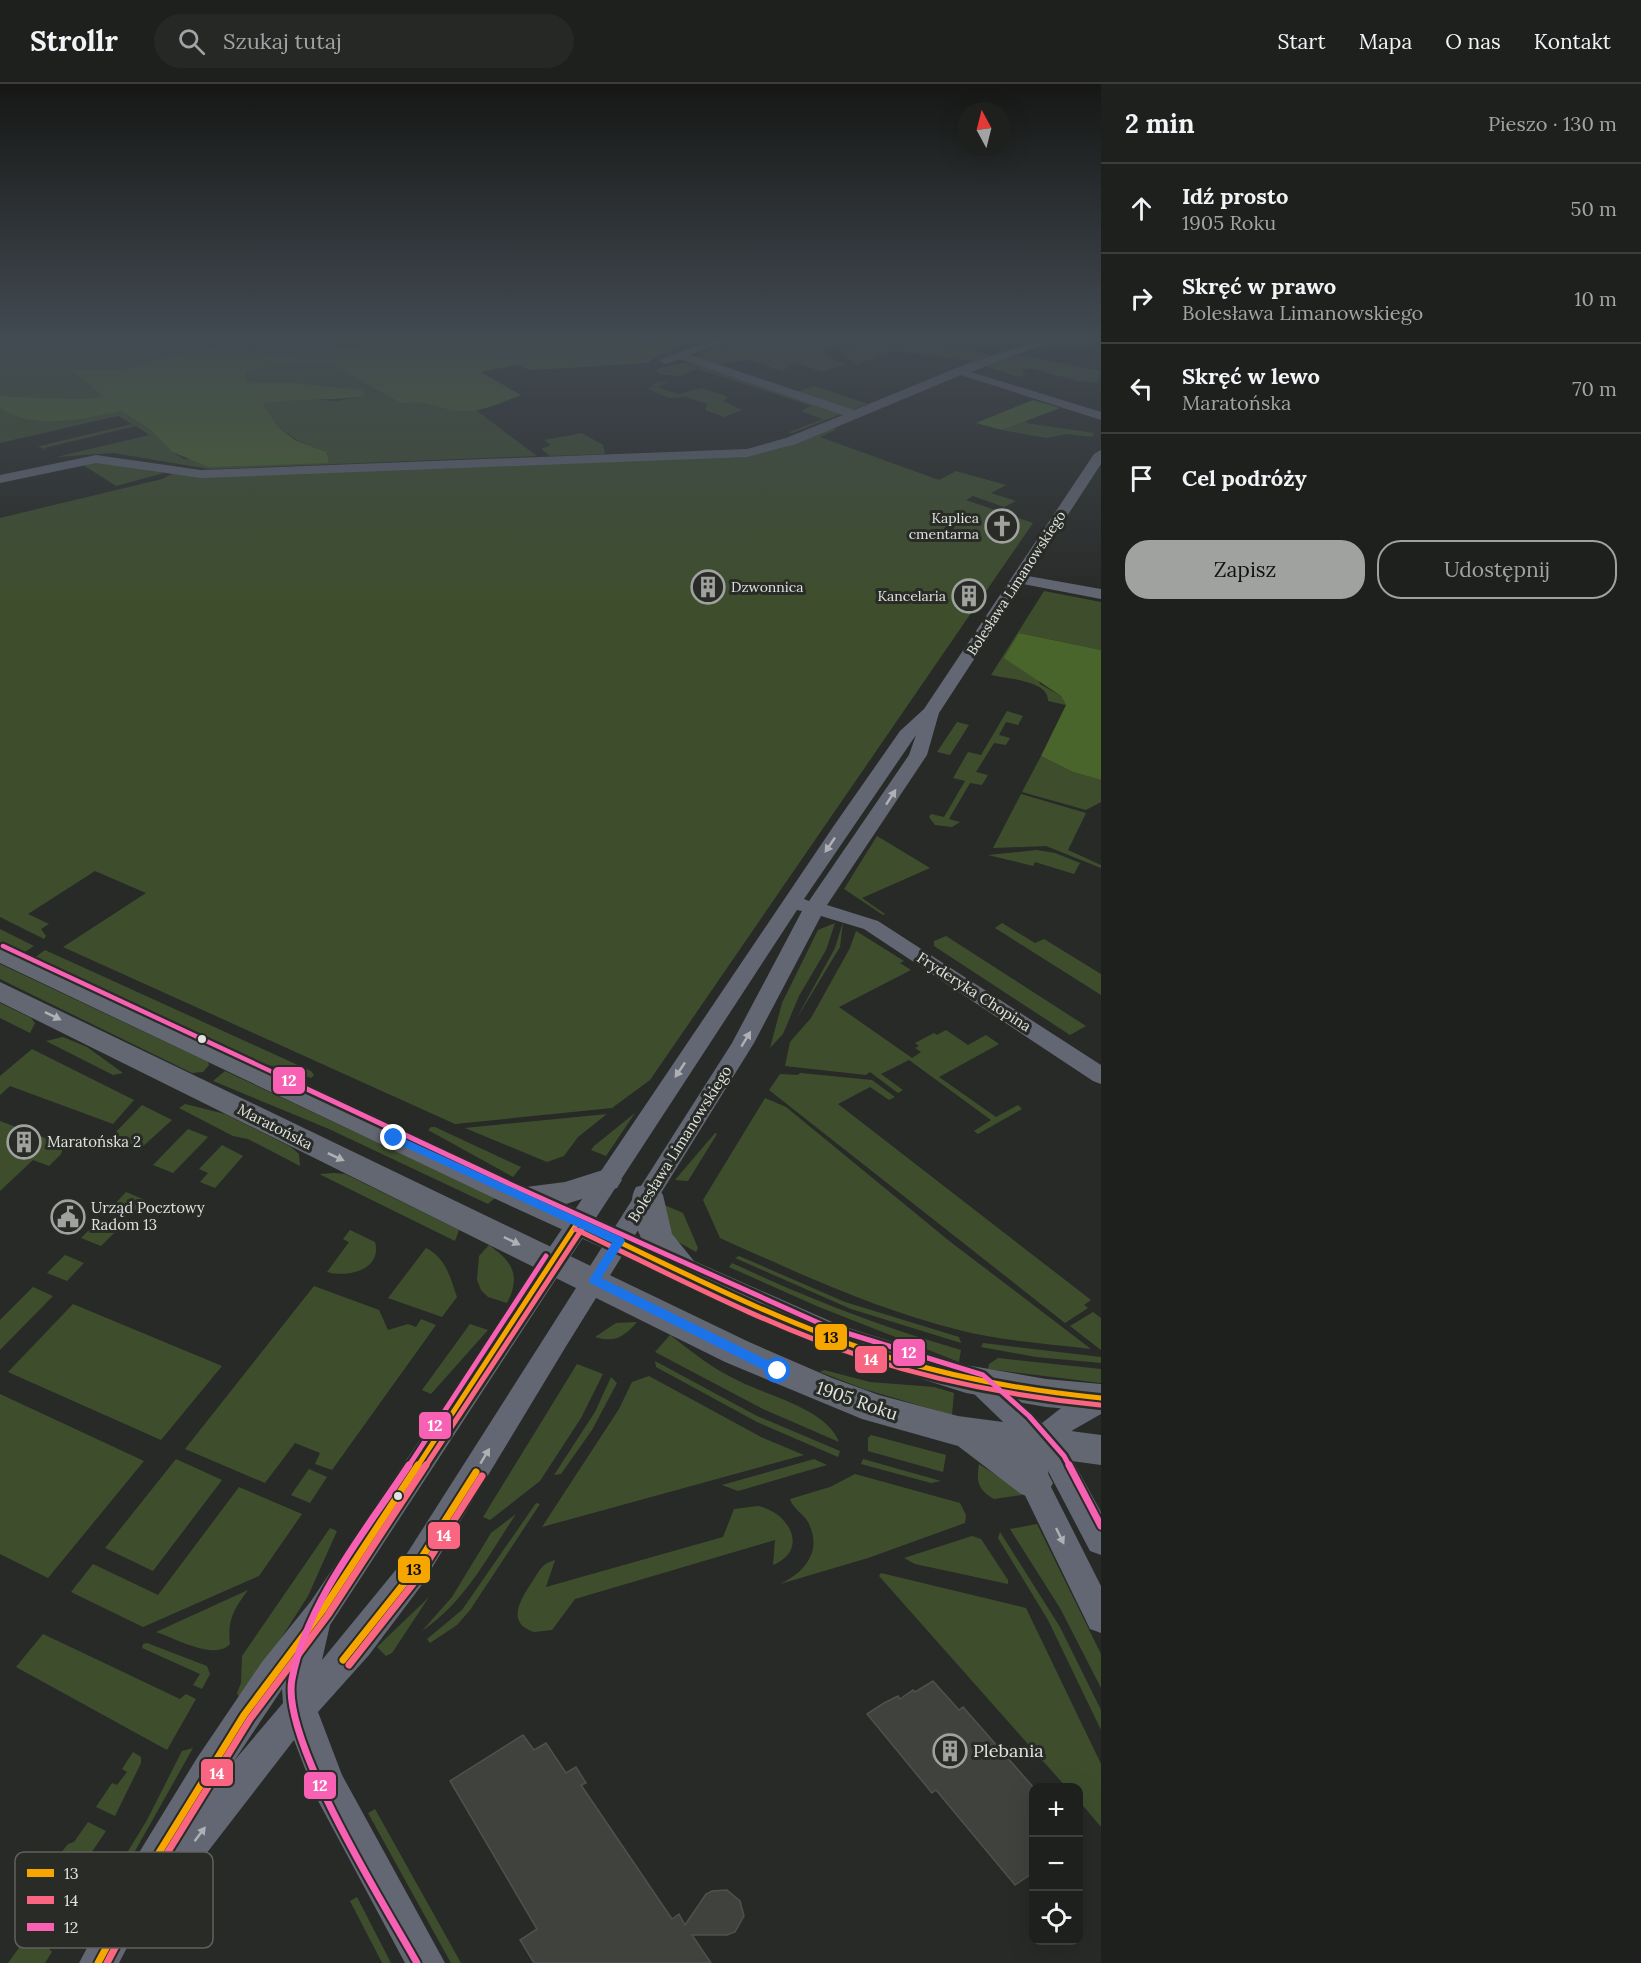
<!DOCTYPE html>
<html lang="pl">
<head>
<meta charset="utf-8">
<style>
  body { margin:0; font-family:Lora,serif; background:#262826; color:#f1f3f6 }
  .controls { position:absolute; right:18px; bottom:18px; display:grid; overflow:hidden; border-radius:12px; box-shadow:0 6px 24px #0002 }
  .controls button { width:54px; height:54px; display:grid; place-items:center; padding:0; border:0; border-bottom:2px solid #3c3e3b; background:#1e201d; color:#f1f3f6; font:30px sans-serif }
  .compass { position:absolute; left:957px; top:18px; width:54px; height:54px; border-radius:50%; background:#1e201d; box-shadow:0 6px 24px #0002; rotate:353deg }
  .stop { position:absolute; width:18px; height:18px; margin:-14px; border:4px solid #1a73e8; border-radius:50%; background:#fff }
  .stop.end { background:#1a73e8; border-color:#fff; box-shadow:0 2px 6px #0008 }
  .list { margin:0; padding:0; list-style:none }
  h2 { display:flex; justify-content:space-between; align-items:center; height:78px; margin:0; padding:0 24px; font-size:26px }
  h2 small { font-size:20px; font-weight:400; color:#a1a3a4 }
  .list li { display:grid; grid-template-columns:39px 1fr auto; gap:18px; align-items:center; box-sizing:border-box; height:90px; padding:0 24px; border-top:2px solid #3c3e3b }
  .list b { display:block; font-size:22px; white-space:nowrap }
  .list p { margin:0; font-size:20px; white-space:nowrap; color:#a1a3a4 }
  .list em { font-size:20px; font-style:normal; color:#a1a3a4 }
  .actions { display:flex; gap:12px; padding:18px 24px }
  .actions a { flex:1; padding:14px 0; border:2px solid #a0a29f; border-radius:24px; text-align:center; font-size:21px; color:#a0a29f }
  .actions .main { background:#a0a29f; color:#111 }
  .icon { flex:none; width:33px; height:33px; fill:none; stroke:currentColor; stroke-width:2; stroke-linecap:round; stroke-linejoin:round }
  .map { position:relative; flex:none; width:1101px; height:1879px; overflow:hidden }
  header { display:flex; align-items:center; gap:36px; box-sizing:border-box; height:84px; padding:0 30px; background:#1e201d; border-bottom:2px solid #3c3e3b }
  header strong { font-size:28px }
  nav { display:flex; gap:33px; margin-inline-start:auto; font-size:21px }
  .search { width:420px; height:54px; background:#262826; display:flex; align-items:center; gap:15px; box-sizing:border-box; padding:0 21px; border-radius:33px; color:#a1a3a4; font-size:22px }
  main { display:flex }
  aside { flex:1; background:#1e201d }
  .map>svg:first-child { display:block }
  .green { fill:#3e4e2d }
  .forest { fill:#4a652b }
  .lines { fill:none; stroke-linecap:round; stroke-linejoin:round }
  .stream { stroke:#3c5819; stroke-width:4 }
  .building { fill:#40423e; stroke:#4f514e; stroke-width:1.5 }
  .minor { fill:#636774; fill-rule:evenodd }
  .major { fill:#636772; fill-rule:evenodd }
  .bus-1-far1-casing { stroke:#282b26; stroke-width:10 }
  .bus-1-casing { stroke:#282b26; stroke-width:11 }
  .bus-2-far1-casing { stroke:#282b26; stroke-width:10 }
  .bus-2-casing { stroke:#282b26; stroke-width:11 }
  .bus-3-far2-casing { stroke:#282b26; stroke-width:9 }
  .bus-3-far1-casing { stroke:#282b26; stroke-width:10 }
  .bus-3-casing { stroke:#282b26; stroke-width:11 }
  .bus-1-far1 { stroke:#f7a600; stroke-width:5 }
  .bus-1 { stroke:#f7a600; stroke-width:7 }
  .bus-2-far1 { stroke:#fa6682; stroke-width:5 }
  .bus-2 { stroke:#fa6682; stroke-width:7 }
  .bus-3-far2 { stroke:#f860b3; stroke-width:4.5 }
  .bus-3-far1 { stroke:#f860b3; stroke-width:5 }
  .bus-3 { stroke:#f860b3; stroke-width:7 }
  .oneway { fill:#afb1b5 }
  .oneway2 { fill:#afb1b4 }
  .route { fill:#1a73e8 }
  .bus-dot { fill:#e1e3e0; stroke:#282b26; stroke-width:2 }
  .labels { text-anchor:middle; stroke-width:6; stroke-linejoin:round; paint-order:stroke }
  .far-poi-label { font-size:14px; fill:#e1e3e0; stroke:#282b26; text-anchor:end }
  .far-street-label { font-size:14px; fill:#e1e3e0; stroke:#282b26 }
  .street-label { font-size:15px; fill:#e1e3e0; stroke:#282b26 }
  .poi-label { font-size:15px; fill:#e1e3e0; stroke:#282b26; text-anchor:start }
  .near-street-label { font-size:18px; fill:#e1e3e0; stroke:#282b26 }
  .near-poi-label { font-size:18px; fill:#e1e3e0; stroke:#282b26; text-anchor:start }
  .key { fill:#282b26; stroke:#60625e; stroke-width:1.5 }
  .key-label { font-size:16px; fill:#e1e3e0 }
  .line-badge { stroke:#282b26; stroke-width:2 }
  .badge-label { font-size:16px; text-anchor:middle; font-weight:bold; fill:#fff }
  .pale-badge-label { font-size:16px; text-anchor:middle; font-weight:bold; fill:#111 }
</style>
</head>
<body>
<header>
<strong>Strollr</strong>
<div class="search"><svg class="icon" aria-label="search" viewBox="0 0 24 24"><circle cx="10" cy="10" r="6"/><path d="M15 15l6 6"/></svg>Szukaj tutaj</div>
<nav><a>Start</a><a>Mapa</a><a>O nas</a><a>Kontakt</a></nav>
</header>
<main>
<div class="map">
<svg width="1101" height="1879" viewBox="0 0 1101 1879">
  <rect width="100%" height="100%" fill="#282a27"/>
  <path class="green" d="M0 254H363L362 261 344 266 275 270 213 266 178 270 130 284 74 287 105 313 80 315 0 312Z
    M738 254H846L825 267 830 274 846 280 823 288 795 279 782 287 750 276 715 281 695 273 697 270Z
    M859 254H925L992 272 962 282 971 277 893 267 857 281 846 273 840 266Z
    M1019 271 1101 287 1097 299 1077 297 1030 284 1021 288 1026 290 1018 293 986 282Z
    M696 278 844 329 792 349 789 348 823 335 800 327 811 322 697 285 679 292 659 290 656 286 674 280Z
    M331 280 402 320 419 316 438 323 476 326 537 372 209 385 113 369 56 373 149 351 136 342 44 364 46 367 34 359 40 362 132 340 118 332 0 359V324L62 337 121 327 151 346 172 368 184 375 329 379 327 368 297 356 278 343 263 320 296 314 337 317 363 312 338 303 247 298 246 289 266 283Z
    M664 297 670 298 657 303 678 310 702 304 726 312 728 314 723 317 742 326 724 333 705 326 707 320 687 313 669 314 648 305 656 298Z
    M816 302 865 319H869L850 327 795 308Z
    M1027 337 1026 339 1094 349 1092 353 1067 350 1046 354 1002 346Z
    M833 344 837 345 820 353 939 396 956 387 1006 401 991 409 1016 417 1004 423 973 412 966 416 1033 439 650 996 612 1024 455 1040 63 863 146 809 95 787 28 830 49 840 41 845 46 852 44 855 0 833V434L162 395 172 390 205 393 750 371 785 363Z
    M582 349 603 361 605 370 550 372 541 365 551 361 544 356Z
    M80 379H104L164 389 116 402Z
    M1044 507 1101 518V566L1019 549 1040 600 1061 612 1066 621 1048 617C1049 596 1007 595 991 591Z
    M1007 627 1023 632 1018 641 1006 638 999 651 1010 654 1006 661 994 659 976 688 988 691 982 701 970 699 949 735 960 738 952 743 935 741 929 733 931 730 944 733 965 697 953 694 968 668 981 671Z
    M957 638 969 641 950 671 937 668Z
    M1041 672 1073 688 1101 696V718L1086 726 1022 708Z
    M1021 710 1086 729 1068 766 1101 781V784L1046 762 993 764Z
    M877 752 930 784 862 814 885 830 883 831 844 805Z
    M1037 766 1055 769 1080 779 1074 790 1035 778 1033 782 988 771Z
    M843 838 840 863 795 937 835 864Z
    M835 839 826 866 799 912 783 950 770 964 782 919 818 846Z
    M1002 839 1035 859 1044 855 1101 890V911L995 844Z
    M0 845 34 862 22 870 0 859Z
    M856 847 904 877 900 879 911 886 839 923 912 974 921 968 915 964 919 962 915 959 934 949 937 951 946 946 968 961 986 951 999 960 939 993 996 1033 1018 1021 1022 1025 978 1050 974 1047 991 1036 909 976 881 990 903 1006 898 1009 870 988 866 991 785 982 790 958 811 934 850 864Z
    M946 852 1086 942 1070 951 934 862V857Z
    M45 866 311 987 314 991 311 994 252 976 33 875Z
    M0 880 208 978 209 981 203 988 192 989 0 895Z
    M0 919 31 934 35 939 30 949 0 934Z
    M63 953 87 963 123 989 113 991 46 957Z
    M32 965 134 1016 113 1040 10 1002 0 1011V992Z
    M225 987 495 1114 488 1120 329 1045 213 997Z
    M800 989 872 996 895 1013 889 1016 870 1003 838 1020 1091 1216 1084 1221 1088 1224 1065 1239 769 1006 780 990 798 991Z
    M765 1014 786 1023 948 1156 1091 1265C1048 1260 1002 1257 959 1246 875 1225 798 1189 720 1154L703 1116Z
    M185 1020 225 1030 291 1063 299 1070 300 1082 248 1055 233 1052 179 1024Z
    M142 1021 172 1036 141 1064 112 1052Z
    M635 1029 606 1072 591 1066 594 1062Z
    M607 1030 578 1053 564 1072 547 1078 465 1044Z
    M0 1037 56 1058 63 1064 61 1070 49 1082 33 1076 0 1107Z
    M431 1043H435L521 1083 513 1093 428 1046Z
    M188 1045 208 1053 173 1089 153 1081Z
    M715 1049 717 1050 688 1097 675 1096Z
    M222 1061 243 1072 215 1104 200 1098 208 1089 199 1085Z
    M334 1089 345 1090 459 1146 455 1157 319 1090Z
    M126 1108 145 1116 131 1131 112 1123Z
    M662 1120 683 1129 698 1164 696 1168 673 1155Z
    M95 1140 115 1148 101 1162 81 1154Z
    M350 1146 375 1158C383 1186 346 1194 327 1188L349 1158 343 1155Z
    M489 1161C513 1178 521 1192 507 1219L488 1213 481 1206 477 1196 479 1172Z
    M426 1164C446 1174 450 1193 457 1213L442 1233 388 1214Z
    M65 1171 84 1179 67 1197 47 1189Z
    M739 1172 845 1218 959 1253 961 1259 851 1225 735 1174Z
    M732 1179C807 1214 881 1243 961 1266L959 1278 819 1223 729 1183Z
    M314 1202 379 1226 388 1246 408 1240 416 1243 421 1235 436 1241 332 1386 315 1380 320 1369 295 1359 265 1399 185 1365Z
    M33 1203 53 1212 0 1266V1236Z
    M73 1220 222 1282 161 1356 8 1288Z
    M1093 1228 1101 1234V1266L1070 1242Z
    M637 1238C624 1253 615 1259 595 1253L616 1239Z
    M470 1240 488 1246 431 1310 422 1306Z
    M670 1251C692 1268 713 1285 739 1297 768 1312 827 1325 839 1358L763 1325 655 1268Z
    M983 1259 1101 1273V1279L1036 1273 981 1263Z
    M998 1274 1101 1285V1299L988 1285 989 1280Z
    M655 1277 757 1332 840 1367 838 1373 757 1338 656 1283Z
    M577 1280 603 1290 581 1334 540 1397 490 1436 483 1433Z
    M824 1286 870 1298 934 1303 954 1309 952 1331 864 1305 820 1288Z
    M649 1292 761 1353 804 1371 542 1443 619 1325 632 1298Z
    M611 1293 617 1299 592 1346 561 1390 554 1391 595 1328Z
    M0 1310 144 1377 48 1494 0 1470Z
    M871 1351 946 1371 943 1388 868 1367V1354Z
    M176 1375 222 1396 153 1487 105 1464Z
    M814 1375 827 1381 738 1407 722 1401Z
    M863 1375 941 1397 931 1399 861 1380Z
    M979 1380 1016 1404 1022 1411 994 1415C978 1406 976 1397 979 1380Z
    M309 1385 327 1393 310 1419 291 1411Z
    M855 1390 960 1419 966 1431 965 1439 868 1474 780 1500C805 1488 823 1467 808 1438 803 1429 793 1425 790 1415L830 1403Z
    M239 1403 302 1430 259 1492 143 1543 71 1508 93 1480 158 1511Z
    M536 1419 540 1420 470 1526 457 1541 430 1559 427 1555 462 1526Z
    M758 1422C789 1428 810 1466 773 1481L775 1456 575 1515 552 1546 534 1548C505 1539 521 1515 532 1498 537 1491 540 1483 547 1479L555 1476 546 1503 723 1453 734 1425Z
    M516 1430C488 1472 465 1518 422 1547L452 1513 491 1449Z
    M1037 1440 1101 1570V1604L1060 1524 1010 1445Z
    M330 1444 337 1447 308 1512 241 1617 237 1609 241 1599 242 1572Z
    M1000 1448 1060 1543 1101 1626V1646L1048 1536 998 1454Z
    M972 1452 981 1455 1008 1496V1500L915 1480 904 1474Z
    M881 1489 1026 1524 1101 1680V1743L1079 1717 1078 1704 1066 1703 879 1492Z
    M248 1506C234 1525 227 1536 230 1560 214 1577 175 1554 156 1548Z
    M429 1513 392 1569 386 1572 377 1563Z
    M43 1550 180 1615 186 1610 196 1615 167 1666 16 1583Z
    M147 1559 207 1582 210 1590 202 1605 193 1601 200 1590 142 1564 143 1560Z
    M193 1664 135 1767 113 1792 147 1736 182 1667Z
    M133 1668 141 1673V1679L115 1732 96 1723 112 1699 117 1701 127 1688 122 1685Z
    M375 1725 461 1879H451L368 1729Z
    M88 1738 106 1747 66 1806 49 1799V1775L60 1770 68 1760 74 1758Z
    M357 1813 391 1879H382L378 1871 350 1817Z
    M33 1849 52 1868 45 1879H8L26 1854Z"/>
  <path class="forest" d="M363 254H701L660 270 648 279 531 286 516 281 481 288 521 311C504 317 485 327 466 327 440 328 428 314 402 320L331 280 266 283 246 289 247 298 296 299 362 306 364 312C330 318 297 313 263 320L278 343 295 356 327 368 329 379 209 383 172 368 151 346 121 327C80 335 37 347 0 324V312L80 315 104 313 73 287 130 284 178 270 213 266 275 270 343 266 362 261Z
    M1033 316 1060 324 1002 346 976 339Z
    M1019 549 1101 566V696L1073 688 1041 672 1066 621 1061 612 1004 574Z"/>
  <g class="lines">
    <path class="stream" d="M626 254 670 269"/>
  </g>
  <path class="building" d="M933 1597 959 1626 963 1623 1034 1704V1788L1015 1801 936 1706 932 1709 867 1630 884 1619 898 1612 900 1615 913 1606 915 1608Z
    M523 1651 534 1666 546 1659 566 1689 576 1683 586 1699 581 1701 672 1835 679 1830 685 1841 706 1810 712 1807 727 1806 740 1817 744 1832 735 1848 727 1851H692L711 1879H534L520 1856 537 1845 450 1697Z"/>
  <g class="lines">
    <path class="minor" d="M718 254H734L691 271 854 326 959 283 1046 254H1061L971 288 1101 328V336L961 291 796 360 747 373 201 394 96 379 0 399V391L96 371 201 386 747 365 786 354 843 331 680 275 665 280 659 276Z
      M1101 366V380L1028 492 1101 505V515L1023 500 939 629 927 671 827 821 878 837 1101 981V1000L1093 997 864 845 821 832 754 959 565 1264 421 1502 369 1571 318 1628 342 1691 445 1879H405L316 1713 294 1656 148 1845 134 1850 119 1879H79L129 1785 197 1674 262 1578 311 1517 833 743 900 647 924 625 1094 370ZM916 651 909 671 809 817 804 815ZM797 826 802 827 732 959 399 1482 322 1576 330 1541ZM282 1605 283 1619 234 1677Z
      M980 1287 990 1290 1042 1339 1065 1321 1101 1307V1330L1073 1346 1060 1359 1068 1368 1101 1428V1471L1090 1467 1048 1387 1049 1399 1101 1502V1549L1090 1545 1019 1399V1385L1027 1361 970 1306 966 1298 970 1290Z"/>
    <path class="major" d="M0 861 526 1103 565 1098 606 1085 617 1088 622 1096 617 1104 566 1120 641 1154C634 1138 627 1118 636 1103L647 1100 658 1103 663 1111 672 1150 694 1177 839 1241 966 1281 1046 1295 1101 1300V1328L1046 1323 966 1309 815 1261 500 1117 0 879Z
      M0 898 749 1258 832 1294 879 1311 958 1332 1101 1351V1381L1027 1371 1047 1388 1053 1399 1047 1410 1034 1415 1021 1410 958 1362 862 1335 725 1278 0 918Z"/>
    <g class="bus-1-far1-casing">
      <path id="bus-1-far1" d="M578 1138C680 1187 782 1240 891 1274 960 1295 1030 1307 1101 1314
        M417 1383 578 1138"/>
    </g>
    <g class="bus-1-casing">
      <path id="bus-1" d="M343 1576 410 1492 476 1388
        M98 1879 147 1788 244 1631 322 1527 418 1381"/>
    </g>
    <g class="bus-2-far1-casing">
      <path id="bus-2-far1" d="M575 1145C670 1190 763 1240 863 1273 940 1298 1019 1313 1100 1321
        M425 1383 584 1142"/>
    </g>
    <g class="bus-2-casing">
      <path id="bus-2" d="M349 1581 416 1496 482 1392
        M107 1879 153 1792 250 1635 328 1531 426 1381"/>
    </g>
    <g class="bus-3-far2-casing">
      <path id="bus-3-far2" d="M3 862 281 992"/>
    </g>
    <g class="bus-3-far1-casing">
      <path id="bus-3-far1" d="M277 991 514 1102 830 1244 983 1291 1029 1332 1064 1372 1070 1383
        M408 1383 546 1172"/>
    </g>
    <g class="bus-3-casing">
      <path id="bus-3" d="M409 1381C366 1447 307 1517 292 1595 280 1655 385 1822 417 1879
        M1069 1381 1101 1442"/>
    </g>
    <use href="#bus-1-far1" class="bus-1-far1"/>
    <use href="#bus-1" class="bus-1"/>
    <use href="#bus-2-far1" class="bus-2-far1"/>
    <use href="#bus-2" class="bus-2"/>
    <use href="#bus-3-far2" class="bus-3-far2"/>
    <use href="#bus-3-far1" class="bus-3-far1"/>
    <use href="#bus-3" class="bus-3"/>
  </g>
  <defs><path id="oneway-solid" d="M-6-.8H1V-3.2L6.5 0L1 3.2V.8H-6Z" transform="scale(1.5)"/></defs>
  <g class="oneway">
    <use href="#oneway-solid" transform="translate(891 713) rotate(-57)"/>
    <use href="#oneway-solid" transform="translate(830 761) rotate(124)"/>
    <use href="#oneway-solid" transform="translate(746 955) rotate(-59)"/>
    <use href="#oneway-solid" transform="translate(680 986) rotate(124)"/>
    <use href="#oneway-solid" transform="translate(485 1372) rotate(-59)"/>
    <use href="#oneway-solid" transform="translate(1060 1452) rotate(64)"/>
    <use href="#oneway-solid" transform="translate(200 1750) rotate(-53)"/>
  </g>
  <g class="oneway2">
    <use href="#oneway-solid" transform="translate(53 932) rotate(26)"/>
    <use href="#oneway-solid" transform="translate(336 1073) rotate(25)"/>
    <use href="#oneway-solid" transform="translate(512 1157) rotate(26)"/>
  </g>
  <linearGradient id="sky" x2="0" y2="1"><stop stop-color="#161715"/><stop offset="0.49" stop-color="#424a52"/><stop offset="1" stop-color="#424a52" stop-opacity="0"/></linearGradient>
  <rect width="1101" height="517" fill="url(#sky)"/>
  <path class="route" d="M394 1050 623 1154 625 1157 601 1194 783 1284V1291H774L590 1199 589 1196 612 1159 390 1056V1051Z"/>
  <defs>
    <g id="church-ring" transform="scale(1.725)"><circle r="9.5" fill="#282b26" stroke="#a0a29f" stroke-width="1.5"/><path d="M-1.2-6h2.4v3.5h3.3v2.4h-3.3V6h-2.4V-.1h-3.3v-2.4h3.3Z" fill="#a0a29f"/></g>
    <g id="building-ring" transform="scale(1.725)"><circle r="9.5" fill="#282b26" stroke="#a0a29f" stroke-width="1.5"/><path d="M-4-6H4V6H1V3H-1V6H-4ZM-2.5-4.3h1.7v1.8h-1.7ZM.8-4.3h1.7v1.8H.8ZM-2.5-1h1.7V.8h-1.7ZM.8-1h1.7V.8H.8Z" fill="#a0a29f"/></g>
    <g id="civic-ring" transform="scale(1.725)"><circle r="9.5" fill="#282b26" stroke="#a0a29f" stroke-width="1.5"/><path d="M-.6-6.5H3V-4.5H.6V-3L4-1V1h2V6H-6V1h2V-1L-.6-3ZM-1.2 2.5V6h2.4V2.5Z" fill="#a0a29f"/></g>
  </defs>
  <g fill-rule="evenodd">
    <use href="#church-ring" x="1002" y="442"/>
    <use href="#building-ring" x="708" y="503"/>
    <use href="#building-ring" x="969" y="512"/>
    <use href="#building-ring" x="24" y="1058"/>
    <use href="#civic-ring" x="68" y="1133"/>
    <use href="#building-ring" x="950" y="1667"/>
  </g>
  <g class="bus-dot">
    <circle cx="202" cy="955" r="5"/>
    <circle cx="398" cy="1412" r="5"/>
  </g>
  <g class="labels">
    <g class="far-poi-label">
      <text x="979" y="439">Kaplica<tspan x="979" dy="16">cmentarna</tspan></text>
      <text x="731" y="508" text-anchor="start">Dzwonnica</text>
      <text x="946" y="517">Kancelaria</text>
    </g>
    <g class="far-street-label">
      <text transform="translate(1016 499) rotate(-57)" y="5">Bolesława Limanowskiego</text>
    </g>
    <g class="street-label">
      <text transform="translate(974 908) rotate(33)" y="5">Fryderyka Chopina</text>
      <text transform="translate(275 1043) rotate(27)" y="5">Maratońska</text>
      <text transform="translate(680 1060) rotate(-58)" y="5">Bolesława Limanowskiego</text>
    </g>
    <g class="poi-label">
      <text x="47" y="1063">Maratońska 2</text>
      <text x="91" y="1129">Urząd Pocztowy<tspan x="91" dy="17">Radom 13</tspan></text>
    </g>
    <g class="near-street-label">
      <text transform="translate(857 1317) rotate(19)" y="6">1905 Roku</text>
    </g>
    <g class="near-poi-label">
      <text x="973" y="1673">Plebania</text>
    </g>
  </g>
  <rect x="15" y="1768" width="198" height="96" rx="9" class="key"/>
  <rect x="27" y="1785" width="27" height="8" fill="#f7a600"/>
  <rect x="27" y="1812" width="27" height="8" fill="#fa6682"/>
  <rect x="27" y="1839" width="27" height="8" fill="#f860b3"/>
  <g class="key-label">
    <text x="64" y="1795">13</text>
    <text x="64" y="1822">14</text>
    <text x="64" y="1849">12</text>
  </g>
  <g class="line-badge">
    <rect x="272" y="982" width="34" height="29" rx="6" fill="#f860b3"/>
    <rect x="814" y="1239" width="34" height="28" rx="6" fill="#f7a600"/>
    <rect x="892" y="1254" width="34" height="29" rx="6" fill="#f860b3"/>
    <rect x="854" y="1261" width="34" height="29" rx="6" fill="#fa6682"/>
    <rect x="418" y="1327" width="34" height="29" rx="6" fill="#f860b3"/>
    <rect x="427" y="1437" width="34" height="29" rx="6" fill="#fa6682"/>
    <rect x="397" y="1471" width="34" height="29" rx="6" fill="#f7a600"/>
    <rect x="200" y="1674" width="34" height="29" rx="6" fill="#fa6682"/>
    <rect x="303" y="1687" width="34" height="29" rx="6" fill="#f860b3"/>
  </g>
  <g class="badge-label">
    <text x="289" y="1002">12</text>
    <text x="909" y="1274">12</text>
    <text x="871" y="1281">14</text>
    <text x="435" y="1347">12</text>
    <text x="444" y="1457">14</text>
    <text x="217" y="1695">14</text>
    <text x="320" y="1707">12</text>
  </g>
  <g class="pale-badge-label">
    <text x="831" y="1259">13</text>
    <text x="414" y="1491">13</text>
  </g>
</svg>
<div class="controls">
<button>+</button>
<button>−</button>
<button><svg class="icon" aria-label="locate" viewBox="0 0 24 24"><circle cx="12" cy="12" r="6"/><path d="M12 2v4M12 18v4M2 12h4M18 12h4"/></svg></button>
</div>
<svg class="compass" viewBox="-18 -18 36 36"><path d="M0-13l5 13h-10z" fill="#e53935"/><path d="M0 13l5-13h-10z" fill="#a1a3a4"/></svg>
<div class="stop" style="left:778px;top:1287px"></div>
<div class="stop end" style="left:394px;top:1054px"></div>
</div>
<aside>
<h2>2 min<small>Pieszo · 130 m</small></h2>
<ul class="list">
<li><svg class="icon" aria-label="ahead" viewBox="0 0 24 24"><path d="M12 20V5M6 11l6-6 6 6"/></svg><div><b>Idź prosto</b><p>1905 Roku</p></div><em>50 m</em></li>
<li><svg class="icon" aria-label="right" viewBox="0 0 24 24"><path d="M7 20v-9h11M14 6l5 5-5 5"/></svg><div><b>Skręć w prawo</b><p>Bolesława Limanowskiego</p></div><em>10 m</em></li>
<li><svg class="icon" aria-label="left" viewBox="0 0 24 24"><path d="M17 20v-9H6M10 6l-5 5 5 5"/></svg><div><b>Skręć w lewo</b><p>Maratońska</p></div><em>70 m</em></li>
<li><svg class="icon" aria-label="arrive" viewBox="0 0 24 24"><path d="M6 21V4h12l-3 4 3 4H6"/></svg><div><b>Cel podróży</b></div></li>
</ul>
<div class="actions"><a class="main">Zapisz</a><a>Udostępnij</a></div>
</aside>
</main>
</body>
</html>
